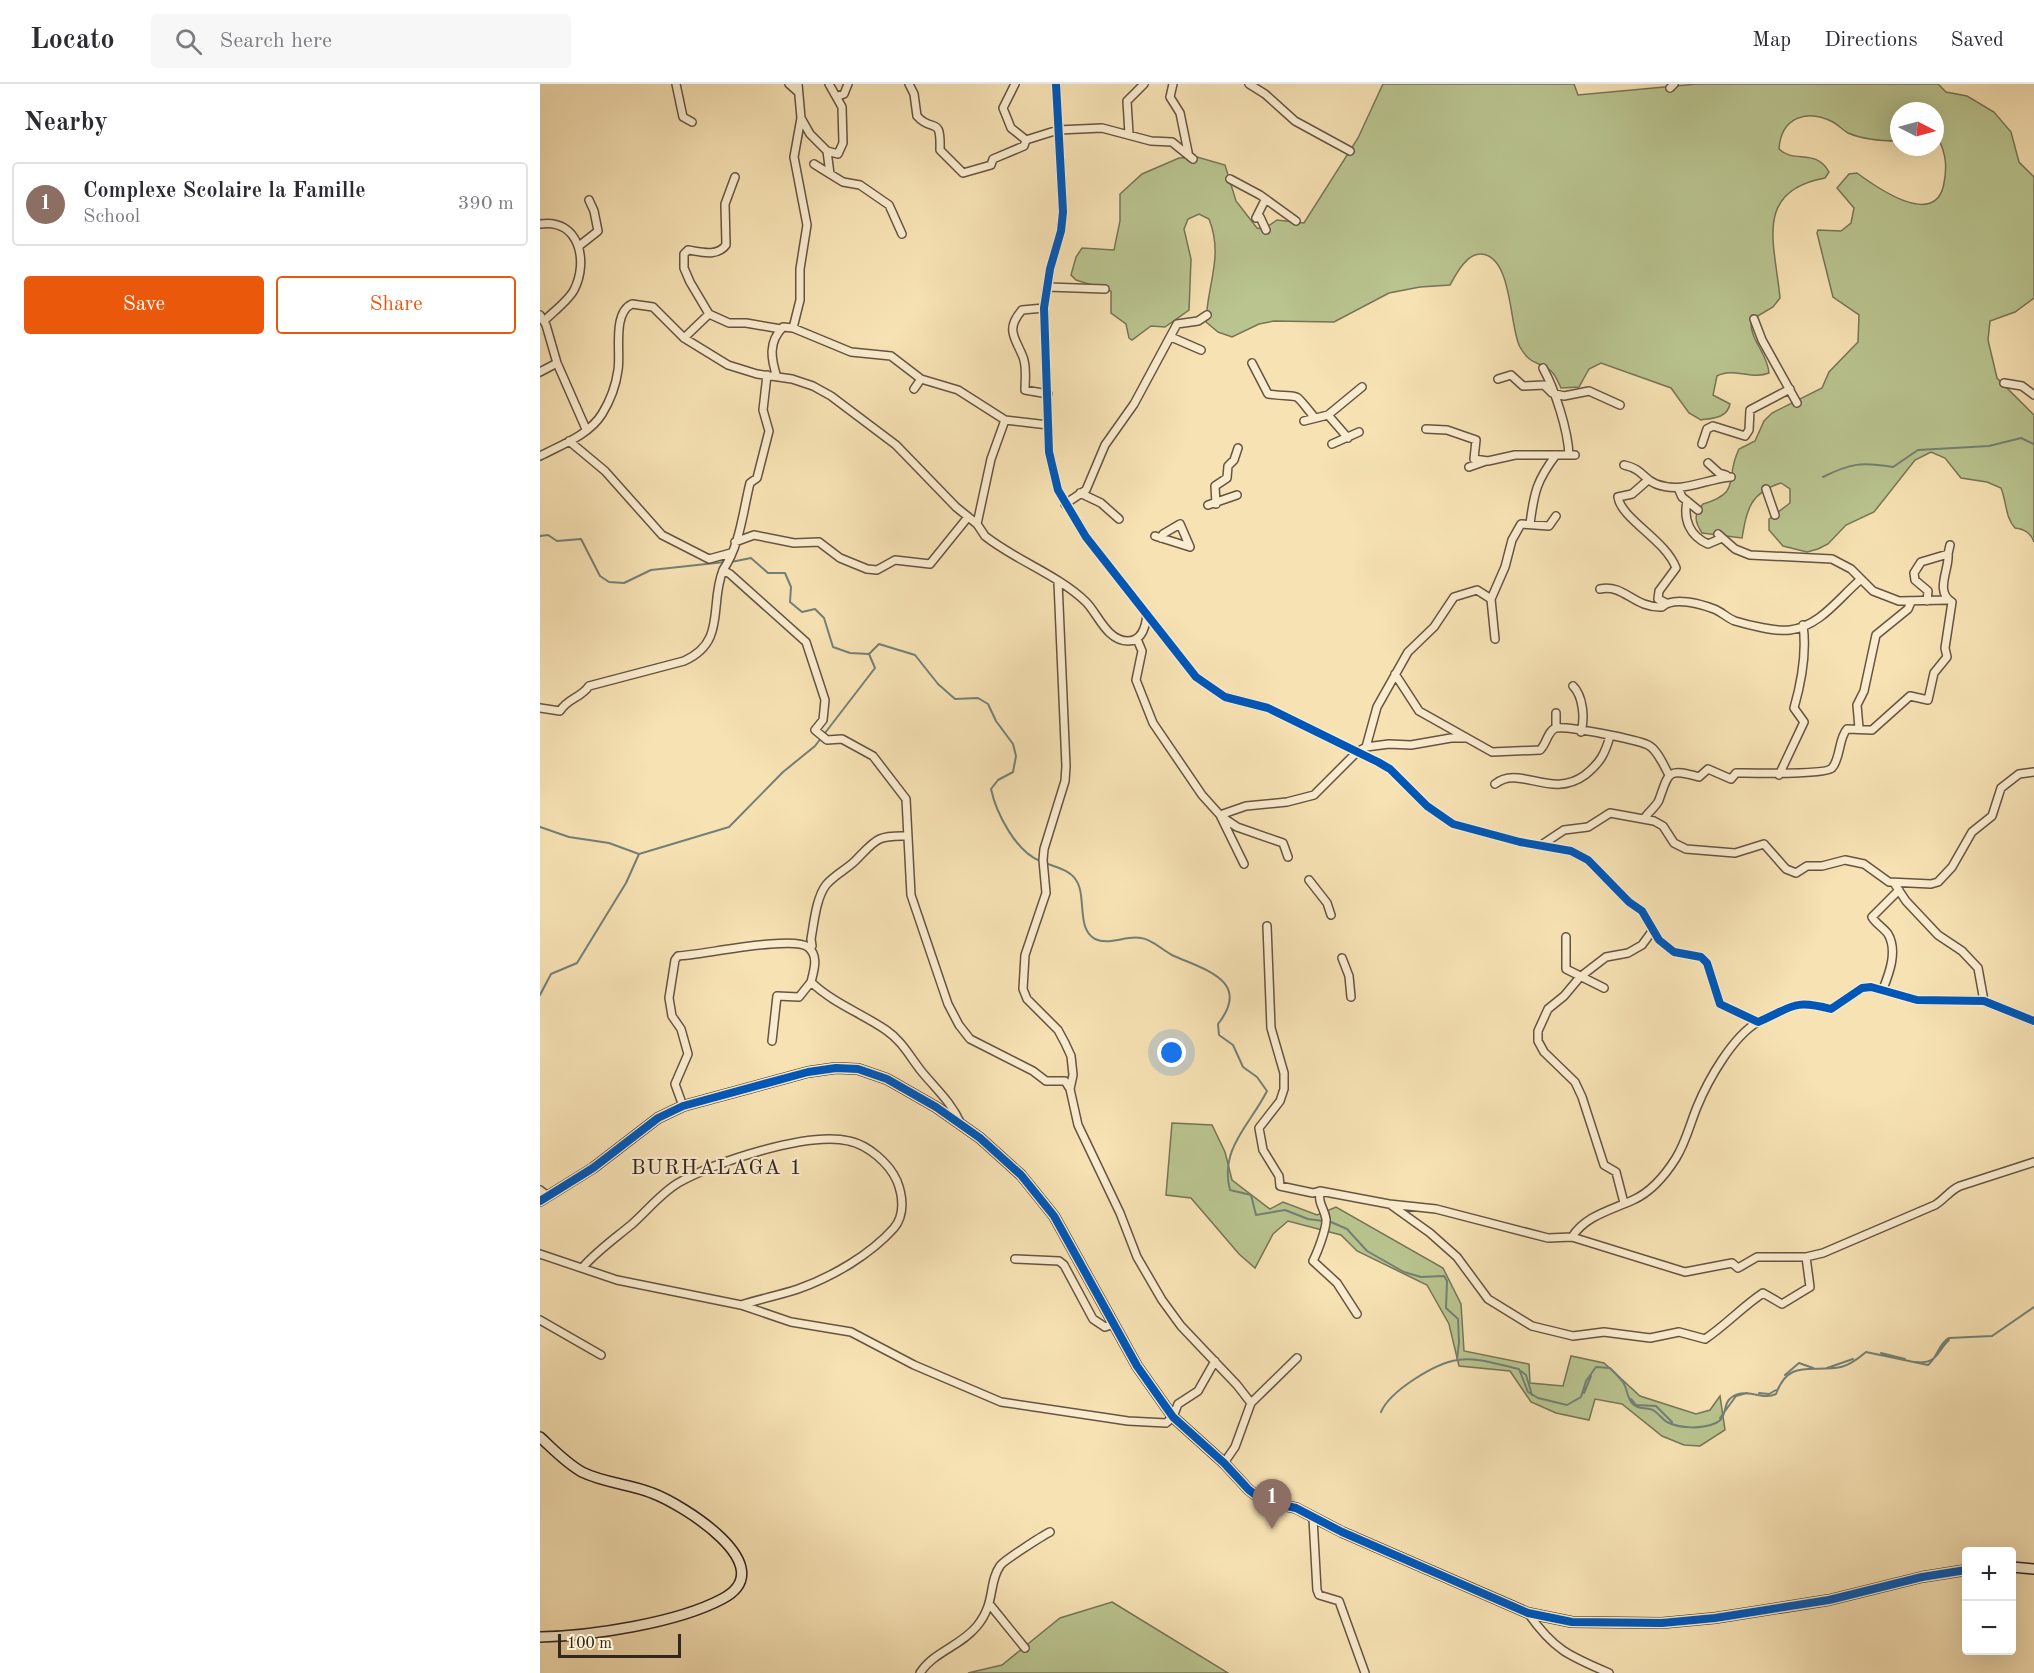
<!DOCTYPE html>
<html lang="en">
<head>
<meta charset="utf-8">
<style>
  body { margin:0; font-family:"Old Standard TT",serif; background:#f7f7f7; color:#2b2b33 }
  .controls { position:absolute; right:18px; bottom:18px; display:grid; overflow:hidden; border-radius:6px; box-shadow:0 6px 24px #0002 }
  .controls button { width:54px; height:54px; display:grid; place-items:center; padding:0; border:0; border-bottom:2px solid #e1e1e2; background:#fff; color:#2b2b33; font:30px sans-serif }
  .compass { position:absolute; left:1350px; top:18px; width:54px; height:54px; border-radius:50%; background:#fff; box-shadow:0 6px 24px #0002; rotate:96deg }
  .scale { position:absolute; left:18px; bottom:15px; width:123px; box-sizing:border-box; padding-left:6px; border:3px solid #33251f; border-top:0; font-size:16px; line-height:21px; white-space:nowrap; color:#33251f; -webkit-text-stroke:4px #faecce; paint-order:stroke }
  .you { position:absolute; left:632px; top:969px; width:21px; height:21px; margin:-15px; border:4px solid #fff; border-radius:50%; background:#1a73e8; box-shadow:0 0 0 9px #1a73e833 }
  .badge { display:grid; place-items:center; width:39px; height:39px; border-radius:50%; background:#ea580c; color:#fff; font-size:20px; font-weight:700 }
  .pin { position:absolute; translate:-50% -50px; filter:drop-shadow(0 2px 3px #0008) }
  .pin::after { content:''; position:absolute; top:32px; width:21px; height:18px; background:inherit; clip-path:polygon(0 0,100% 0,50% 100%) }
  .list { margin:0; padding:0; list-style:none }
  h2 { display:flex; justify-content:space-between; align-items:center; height:78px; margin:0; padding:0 24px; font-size:26px }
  h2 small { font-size:20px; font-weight:400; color:#7c7c81 }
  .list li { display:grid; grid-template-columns:39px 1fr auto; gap:18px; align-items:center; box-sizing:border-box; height:84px; margin:0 12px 12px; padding:0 12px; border:2px solid #e1e1e2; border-radius:6px }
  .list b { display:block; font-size:22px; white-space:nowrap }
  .list p { margin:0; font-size:20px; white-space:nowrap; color:#7c7c81 }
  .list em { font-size:20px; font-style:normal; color:#7c7c81 }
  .actions { display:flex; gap:12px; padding:18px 24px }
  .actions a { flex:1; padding:14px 0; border:2px solid #ea580c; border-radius:6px; text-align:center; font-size:21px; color:#ea580c }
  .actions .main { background:#ea580c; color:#fff }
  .icon { flex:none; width:33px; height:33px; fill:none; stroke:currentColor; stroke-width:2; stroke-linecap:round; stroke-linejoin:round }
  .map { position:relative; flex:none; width:1494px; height:1589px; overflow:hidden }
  header { display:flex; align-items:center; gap:36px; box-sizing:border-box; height:84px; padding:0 30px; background:#fff; border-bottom:2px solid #e1e1e2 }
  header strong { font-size:28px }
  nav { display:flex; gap:33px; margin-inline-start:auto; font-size:21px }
  .search { width:420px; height:54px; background:#f7f7f7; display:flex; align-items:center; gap:15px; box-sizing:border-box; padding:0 21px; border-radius:6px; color:#7c7c81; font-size:22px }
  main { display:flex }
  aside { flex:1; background:#fff }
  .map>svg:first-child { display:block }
  .green { fill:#b9c48f; stroke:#767457; stroke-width:1.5 }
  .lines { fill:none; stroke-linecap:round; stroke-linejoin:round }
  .stream { stroke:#738076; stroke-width:2 }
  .street-casing { stroke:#645444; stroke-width:10 }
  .secondary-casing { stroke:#33251f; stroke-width:12 }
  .street { stroke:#faecce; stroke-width:7 }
  .secondary { stroke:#faecce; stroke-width:9 }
  .cycleway-casing { stroke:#faecce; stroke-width:11 }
  .cycleway { stroke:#0057b8; stroke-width:8 }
  .labels { text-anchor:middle; stroke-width:4.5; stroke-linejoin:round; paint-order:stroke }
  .quarter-label { font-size:21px; letter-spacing:1.5px; fill:#33251f; stroke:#faecce }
</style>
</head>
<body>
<header>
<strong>Locato</strong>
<div class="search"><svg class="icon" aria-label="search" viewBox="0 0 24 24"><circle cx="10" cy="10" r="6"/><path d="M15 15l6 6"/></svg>Search here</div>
<nav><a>Map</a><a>Directions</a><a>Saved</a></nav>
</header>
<main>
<aside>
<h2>Nearby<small></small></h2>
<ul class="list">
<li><span class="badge" style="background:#8d6e63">1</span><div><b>Complexe Scolaire la Famille</b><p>School</p></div><em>390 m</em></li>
</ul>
<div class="actions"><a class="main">Save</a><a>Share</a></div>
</aside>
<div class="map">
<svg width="1494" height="1589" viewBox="0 0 1494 1589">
  <rect width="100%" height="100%" fill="#f7e2b4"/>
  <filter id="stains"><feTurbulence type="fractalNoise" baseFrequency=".00333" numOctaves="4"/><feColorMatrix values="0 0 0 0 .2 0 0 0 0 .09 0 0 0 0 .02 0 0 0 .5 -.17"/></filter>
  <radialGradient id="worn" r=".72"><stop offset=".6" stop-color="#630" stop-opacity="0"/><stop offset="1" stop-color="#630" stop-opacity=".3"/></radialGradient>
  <path class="green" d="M843 0H1034L1038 11 1157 0H1398L1406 8 1427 12 1454 28 1471 48 1479 78 1494 93V214L1475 228 1450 237 1448 256 1457 294 1494 331V458C1491 449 1485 445 1475 444 1465 433 1467 419 1461 404L1447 398 1421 394 1405 374 1391 368 1375 376 1334 428 1306 441 1288 460 1278 465 1267 468 1243 462 1229 446V435L1250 419V405L1241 399C1210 409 1207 425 1202 454L1162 449C1155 438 1153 431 1163 420 1203 408 1184 395 1199 365L1215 357 1224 337 1232 329 1282 304 1289 288 1318 258 1319 231 1293 213 1277 149 1278 146 1301 147 1311 139 1314 124 1297 104 1309 90 1317 89C1336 103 1396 146 1404 99 1407 83 1406 72 1400 58L1395 56V27H1359V57C1342 57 1324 56 1308 49 1303 46 1298 41 1293 38 1266 24 1241 34 1239 65 1254 80 1276 64 1289 88L1285 94C1213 107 1235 160 1240 214L1233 223 1211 236C1209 255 1228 270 1229 289 1212 296 1193 283 1177 292L1173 311 1190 320C1187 334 1174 334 1161 336L1149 329 1131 304 1061 279 1049 285 1039 303 1021 304C1019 300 1016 292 1012 288 1001 277 991 283 980 263 969 243 973 172 941 170 927 169 916 190 910 201L880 203 849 209 794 238 734 237 719 240 692 253 678 248 666 238C667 200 684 173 669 135L659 130 648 135 644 145 651 175 649 226 625 243 611 242 592 256 589 254 586 240 571 229V207L536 196 531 191 536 173 542 164 574 166 580 137V110L602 90 639 74 657 73 685 81 696 117 717 144 724 145 737 136 764 139 818 54Z
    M632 1039 672 1041 685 1068 692 1096 730 1125 743 1118 777 1131 796 1123 903 1184 921 1220 924 1267 989 1280 990 1299 1023 1302 1031 1272 1064 1279 1100 1312 1156 1330 1170 1326 1180 1312 1185 1346 1160 1362 1144 1361 1122 1352 1082 1320 1055 1315 1049 1336 1016 1329 991 1318 970 1287 919 1282 909 1240 887 1201 817 1167 801 1151 748 1137 733 1150 715 1184 699 1170 651 1114 626 1111Z
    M572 1518 688 1589H428L462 1581 520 1534Z"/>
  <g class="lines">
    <path class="stream" d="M1283 393C1311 379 1321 378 1353 383L1378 366 1449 362 1481 354 1494 360
      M0 452 8 451 17 457 41 455 60 492 69 498 84 499 111 486 185 478
      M191 478 211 474 228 489H245L251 503 250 518 262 528 275 525 284 534 293 563 310 569 329 570 339 560 375 571 398 600 415 615 438 614 448 620 456 637 473 660 476 672 473 688 458 696 451 705C456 728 475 767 500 777 512 782 529 785 536 796 547 812 536 845 555 855 569 862 586 851 601 854 612 855 622 866 632 871 662 885 713 896 678 940L679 951 693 961 703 983 717 993 727 1007C710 1041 679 1065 690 1106L711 1111 716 1131 745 1126 768 1135 791 1138 807 1145 827 1167 864 1188 881 1193 904 1192 907 1197 906 1224 918 1235 919 1258 917 1276
      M0 743 29 753 69 759 99 770 189 743 243 688 275 662 335 584 329 570
      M0 911 11 890 37 879 86 799 99 770
      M1341 1269 1365 1275
      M1376 1278C1397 1281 1397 1267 1409 1256
      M1287 1284 1313 1275
      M981 1287 986 1291 992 1311
      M1245 1291 1259 1279 1273 1284
      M1044 1309 1051 1292
      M1219 1309 1229 1310 1236 1306
      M1091 1315 1096 1321 1116 1322 1132 1338
      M841 1328C850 1307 895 1279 918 1276 937 1273 960 1281 979 1285L988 1308 998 1314 1027 1321 1041 1313 1046 1297 1056 1283 1070 1284C1074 1288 1079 1293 1083 1298 1087 1304 1087 1313 1092 1319 1097 1326 1106 1323 1113 1326 1118 1329 1122 1335 1127 1338 1140 1345 1162 1345 1176 1339 1188 1334 1182 1319 1192 1313 1207 1303 1222 1317 1236 1310 1249 1274 1272 1289 1301 1283 1310 1281 1319 1274 1326 1268L1388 1281C1398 1273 1398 1260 1409 1254L1452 1252 1494 1223
      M1180 1334 1196 1312 1207 1309"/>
    <g class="street-casing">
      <path id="street" d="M136 0 143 33 152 38
        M249 0 258 8
        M258 0 261 34 270 50 287 67 290 90 303 98 320 101 349 121 362 150
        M369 0 374 10 377 32C393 50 401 30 400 66L423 89 451 81 453 75 484 62 486 56 518 46 562 44 611 57 632 58 653 75
        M475 0 463 24 471 44 486 56
        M516 0 523 128 521 147 510 185 504 224 509 368 518 406 546 453 656 593 685 613 728 624 838 678 850 685 887 722 913 740 980 758 1031 767 1048 776 1089 818 1102 827 1119 856 1134 868 1161 873 1167 879 1180 920 1218 938C1253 923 1252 915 1291 925L1322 904 1331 903 1377 916 1444 917 1494 937
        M633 0 630 13 640 29 648 68
        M709 0 725 10 755 37 810 67
        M1130 4 1134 0
        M298 12 304 10 308 0
        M589 50 587 17 604 0
        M287 67 298 70 303 59 302 23 289 0
        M274 80 290 90
        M195 93 185 120 186 161C177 173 161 168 148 166L144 170V184L150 198 169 230 189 239H206L241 245
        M690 95 720 111 756 137
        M725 116 716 134 720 133 726 146
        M0 140C39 134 49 177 34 206 28 217 13 228 4 237
        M39 162 58 147 54 127 49 116
        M507 203 565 205
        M504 224 482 226C465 246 475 253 483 273 487 283 485 296 485 306L508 310
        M0 231 6 241 17 279 46 345
        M1214 235 1222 256 1257 319
        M253 244 311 268 351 272 381 295 418 306 465 336
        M631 253 661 266
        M144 254 169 230
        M712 279 728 310C764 315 750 304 775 334
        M1003 284C1015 306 1028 346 1029 371
        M0 288 17 279
        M237 293C231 275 228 258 243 243L253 244 260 216V185L267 141 254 73 261 34
        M958 295 971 291 983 302 1004 301 1012 309 1024 312 1049 307 1080 321
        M1464 299 1482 302 1494 311
        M374 305 381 295
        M788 331 822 303
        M764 337 788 331 808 354
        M886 345 907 346 936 356 934 375 948 377 975 371H1035
        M29 357 65 387 122 451 169 475 191 469
        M792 360 819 348
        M1162 360 1167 345 1173 342 1205 352 1209 346 1210 326 1250 305
        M0 372C21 361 49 351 62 330 70 317 76 301 78 286 81 269 72 229 92 220L113 223 144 254 188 281 217 290 252 295 273 302 291 312 356 361 416 423 437 440 445 452C475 476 520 492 546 518 558 530 567 557 588 557 603 557 606 541 607 530
        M1168 379 1179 389 1186 391
        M1084 381C1105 386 1101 394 1116 400 1142 410 1165 395 1191 393
        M929 383 946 377
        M1108 396 1092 410 1078 413C1081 435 1126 456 1136 484L1119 507 1118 515 1126 519
        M1138 404 1142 413 1158 426
        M1226 405 1235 431
        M540 409 561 419 579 435
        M1147 417C1143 436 1150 452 1168 460L1182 454
        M525 420 546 406 565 361 594 320 637 240 658 237 667 231
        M676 420 675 402 687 394 688 382 694 376 698 364
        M668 421 697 411
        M437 440 451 375 465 336 508 341
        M990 440C994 408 997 396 1016 371
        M1178 450 1195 465 1210 471 1292 475 1311 485 1333 507 1359 517 1408 516
        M615 452 650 463 640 440 623 450 621 454
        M195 458 214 451 254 459 279 458 300 474 327 485 337 486 355 476 390 480 428 433
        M183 486C200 462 203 427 210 399L217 394 229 347 223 326 227 291
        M518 498 526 682 525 697 504 765 503 776 506 809 485 871 483 905 487 915 518 946 525 959 531 972 533 991 530 1005 538 1041 580 1129 597 1173 622 1216 641 1242 697 1301 711 1319
        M1060 505C1085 500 1093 524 1122 523 1133 512 1161 520 1174 525 1182 528 1187 534 1195 537 1208 541 1237 548 1250 546 1280 542 1298 515 1320 496
        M951 515 965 483 972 456 981 440 1009 442 1016 432
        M1387 517 1388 507 1375 496 1374 489 1381 478 1408 470 1410 461
        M597 555 602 567 596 596 613 639 662 711 680 731 704 780
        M855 590 879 627 952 668 1000 666C1006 661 1008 646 1016 644 1029 642 1095 655 1108 661 1117 665 1124 682 1129 691
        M1033 602C1043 612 1045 634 1041 648
        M0 624 20 627C28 614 41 614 49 602L144 577C187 558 169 521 183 486L190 490 266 558 285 616 283 636 275 646 287 656 302 655 333 672 366 715 371 811 408 920 419 941 430 955 493 987 506 997H525L530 1005
        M1016 629V644
        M1319 644 1317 621 1324 607 1336 551 1368 525 1371 518
        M826 663 837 623 868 568 894 543 914 513 937 506 951 515 955 555
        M1239 691 1264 638 1254 624C1262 596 1267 569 1263 541
        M955 700C979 680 1011 716 1045 691 1060 679 1065 670 1070 652
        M680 731 706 722 747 718 774 711 817 668 826 663 849 660 871 661 911 654H927
        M682 733 697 743 743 759 748 773
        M1104 735C1108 728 1116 723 1119 716 1129 688 1127 684 1159 693L1168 685 1191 695 1196 689C1209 689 1286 691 1292 684 1301 674 1298 655 1307 645L1332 646 1370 612 1388 616 1394 589 1407 573 1405 564 1412 518C1394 508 1410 484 1408 470
        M1000 762 1024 746 1048 743 1070 729 1114 737 1123 742 1134 759 1146 765 1195 769 1224 760 1246 785 1256 789 1267 782H1282L1305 776 1324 780 1349 798 1391 800 1398 798 1412 783 1432 748 1452 732 1461 704 1479 690 1494 688
        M769 796 787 819 791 831
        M1354 799 1366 817 1398 851 1422 867 1438 884 1444 917
        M727 842 731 944 744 989V1005L740 1017 719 1044 723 1066 739 1092 740 1102 773 1109 780 1107C778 1121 784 1123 786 1135 787 1144 777 1169 773 1177L797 1199 817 1230
        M1026 853V885L1064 904
        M270 864 272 862 271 855C274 839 276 814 286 801 294 791 307 785 315 777 336 756 336 751 367 752
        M802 874 809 892 811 913
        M1343 905C1349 890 1358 867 1348 850 1344 844 1336 840 1332 833L1359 806
        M232 957 237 912 259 913 271 898
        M143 1022 135 1000 148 970 141 945 132 932 129 914 135 876 138 872C162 871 253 851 268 863 279 872 274 886 271 898 293 919 321 929 346 946 362 957 370 973 382 988 397 1006 411 1018 421 1040
        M0 1106 8 1112
        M780 1107 849 1120 896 1125 1008 1154 1032 1153 1145 1188 1192 1179 1198 1184 1217 1173H1266L1283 1169 1395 1121C1405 1115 1410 1106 1420 1102L1494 1078
        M1084 1119 1076 1088 1064 1081 1042 1013 1035 998 1004 968 998 957V947L1008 925 1024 912 1040 893 1066 873 1088 869 1102 861 1113 846
        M851 1121 890 1149 917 1173 948 1215 992 1242 1033 1252 1064 1248 1110 1254 1139 1248 1165 1255C1186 1241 1202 1223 1223 1209L1242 1220 1270 1203 1266 1173
        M1032 1153C1045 1132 1071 1126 1093 1116 1111 1108 1126 1090 1136 1074 1146 1058 1150 1040 1157 1023 1168 996 1193 952 1218 938
        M0 1170 77 1196 201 1221 251 1238 311 1248 374 1281 461 1318 588 1337 626 1339 633 1333 638 1320 658 1307 675 1277
        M475 1175 519 1177 524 1181 553 1235 565 1243 574 1240
        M43 1183C57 1167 74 1155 91 1141 107 1127 120 1110 138 1099 175 1078 268 1047 309 1057 328 1061 349 1079 357 1097 363 1112 365 1131 354 1144 330 1171 292 1193 258 1205 240 1211 220 1215 201 1221
        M0 1236 61 1271
        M684 1379 695 1363 711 1319 757 1274
        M773 1434 777 1506 779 1511 799 1517 825 1589
        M451 1522 485 1564
        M988 1529C1014 1566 1029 1572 1069 1589
        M380 1589C393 1568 421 1562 437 1542 456 1519 448 1499 460 1482 463 1477 502 1452 510 1448"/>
    </g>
    <g class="secondary-casing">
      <path id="secondary" d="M0 1117 53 1084 118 1034 143 1022 268 988 296 984 318 985 347 995 396 1023 440 1054 481 1091 514 1132 597 1282 633 1333 684 1379 709 1406 724 1417 756 1424 802 1448 988 1529 1032 1538 1122 1539 1175 1534 1289 1516 1382 1493 1426 1486
        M0 1353C13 1365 26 1379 42 1388 64 1399 90 1400 112 1409 142 1420 244 1483 182 1515 137 1539 51 1552 0 1553
        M1472 1483 1494 1485"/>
    </g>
    <use href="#street" class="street"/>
    <use href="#secondary" class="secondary"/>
    <g class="cycleway-casing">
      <path id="cycleway" d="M516 0 523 128 521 147 510 185 504 224 509 368 518 406 546 453 656 593 685 613 728 624 838 678 850 685 887 722 913 740 980 758 1031 767 1048 776 1089 818 1102 827 1119 856 1134 868 1161 873 1167 879 1180 920 1218 938C1253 923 1252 915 1291 925L1322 904 1331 903 1377 916 1444 917 1494 937
        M0 1117 53 1084 118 1034 143 1022 268 988 296 984 318 985 347 995 396 1023 440 1054 481 1091 514 1132 597 1282 633 1333 684 1379 709 1406 724 1417 756 1424 802 1448 988 1529 1032 1538 1122 1539 1175 1534 1289 1516 1382 1493 1426 1486"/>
    </g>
    <use href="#cycleway" class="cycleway"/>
  </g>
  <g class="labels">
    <g class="quarter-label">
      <text x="177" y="1090">BURHALAGA 1</text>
    </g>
  </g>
  <rect width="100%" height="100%" filter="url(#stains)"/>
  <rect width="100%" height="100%" fill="url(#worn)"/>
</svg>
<div class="controls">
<button>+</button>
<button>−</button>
</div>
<svg class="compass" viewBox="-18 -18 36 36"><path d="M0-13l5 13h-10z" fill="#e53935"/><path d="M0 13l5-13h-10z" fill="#7c7c81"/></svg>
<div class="scale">100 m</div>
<div class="you"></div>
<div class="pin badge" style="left:732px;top:1445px;background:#8d6e63">1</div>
</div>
</main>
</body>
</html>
